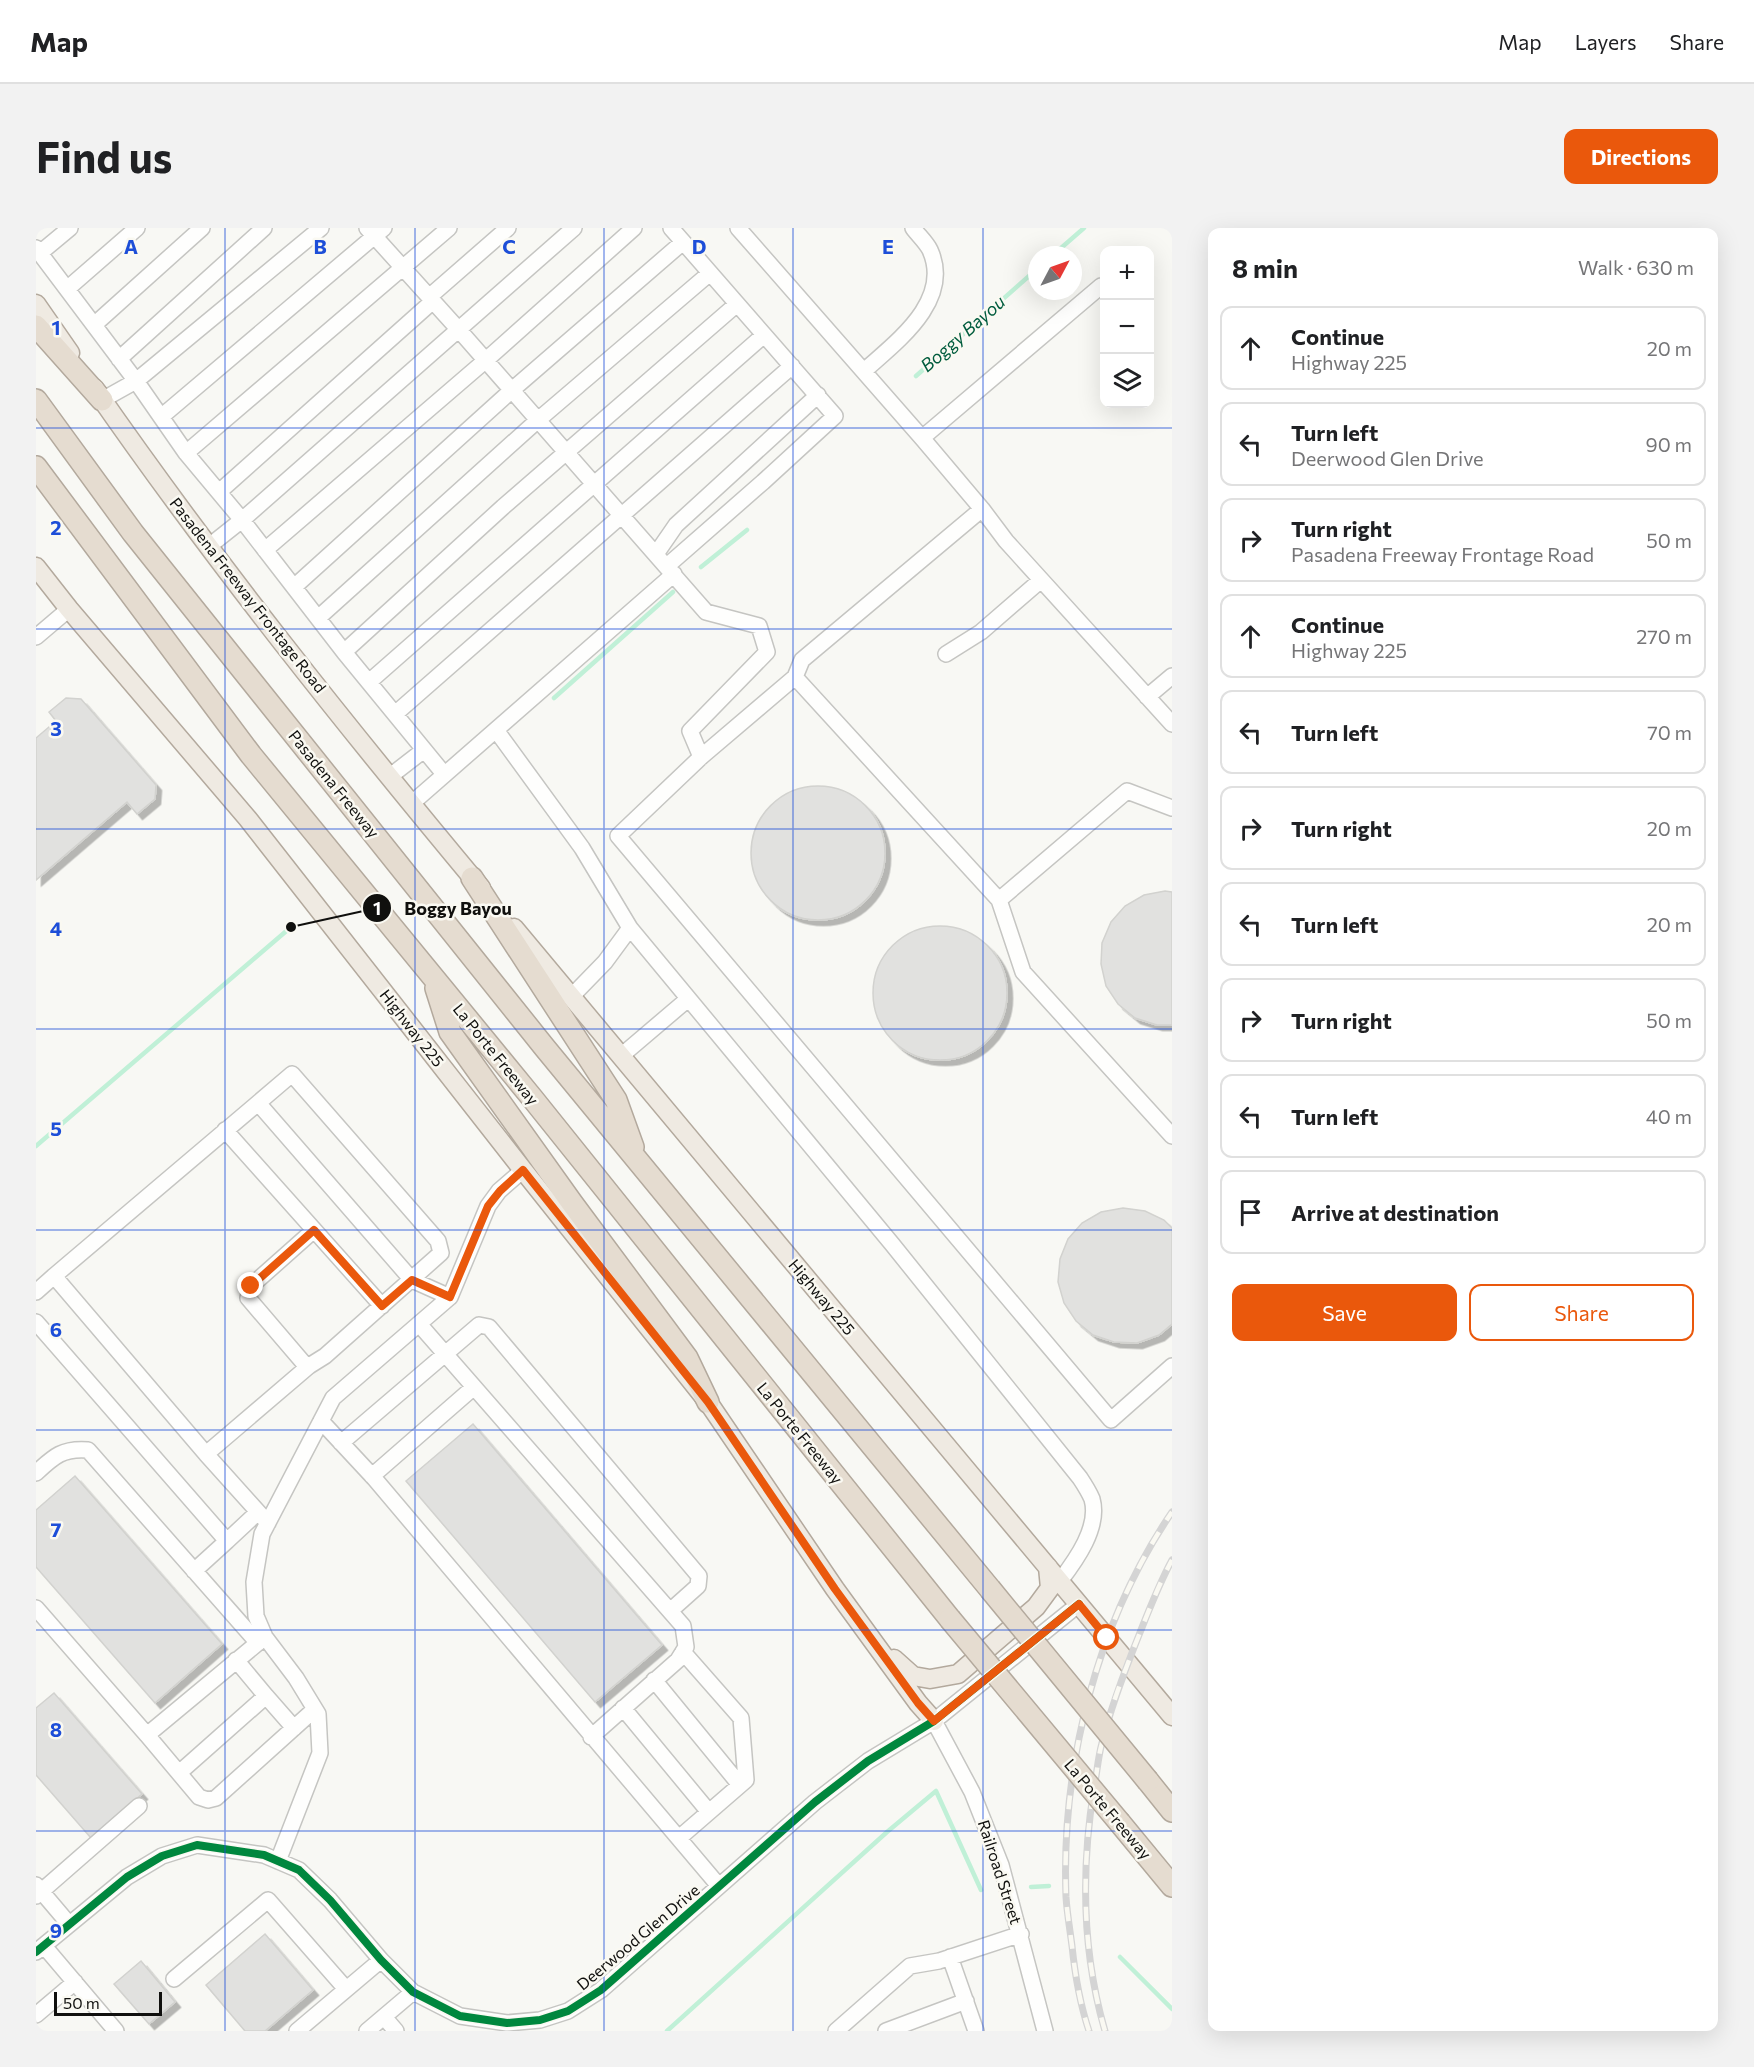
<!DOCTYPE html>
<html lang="en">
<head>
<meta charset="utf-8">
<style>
  body { margin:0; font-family:Commissioner,sans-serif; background:#f2f2f2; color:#202124 }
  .controls { position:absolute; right:18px; top:18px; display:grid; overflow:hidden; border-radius:12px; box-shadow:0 6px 24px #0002 }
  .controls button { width:54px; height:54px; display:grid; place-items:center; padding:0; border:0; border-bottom:2px solid #e0e0e0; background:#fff; color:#202124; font:30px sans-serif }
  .compass { position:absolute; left:992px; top:18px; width:54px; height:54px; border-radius:50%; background:#fff; box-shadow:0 6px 24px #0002; rotate:49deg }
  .scale { position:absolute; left:18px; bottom:15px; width:108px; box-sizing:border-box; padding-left:6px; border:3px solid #10100e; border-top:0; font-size:16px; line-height:21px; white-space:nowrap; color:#10100e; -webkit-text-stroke:4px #faf9f2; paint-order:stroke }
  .stop { position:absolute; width:18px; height:18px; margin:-14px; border:4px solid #ea580c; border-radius:50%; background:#fff }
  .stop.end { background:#ea580c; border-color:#fff; box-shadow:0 2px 6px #0008 }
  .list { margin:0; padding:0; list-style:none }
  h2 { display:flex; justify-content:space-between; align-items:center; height:78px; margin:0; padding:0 24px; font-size:26px }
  h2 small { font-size:20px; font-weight:400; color:#757577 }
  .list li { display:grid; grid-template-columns:39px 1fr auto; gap:18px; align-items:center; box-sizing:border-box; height:84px; margin:0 12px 12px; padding:0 12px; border:2px solid #e0e0e0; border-radius:12px }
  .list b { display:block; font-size:22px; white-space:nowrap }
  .list p { margin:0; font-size:20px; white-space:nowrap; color:#757577 }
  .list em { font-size:20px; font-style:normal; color:#757577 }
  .actions { display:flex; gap:12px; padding:18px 24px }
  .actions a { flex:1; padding:14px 0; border:2px solid #ea580c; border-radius:12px; text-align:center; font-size:21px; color:#ea580c }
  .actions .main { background:#ea580c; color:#fff }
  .icon { flex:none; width:33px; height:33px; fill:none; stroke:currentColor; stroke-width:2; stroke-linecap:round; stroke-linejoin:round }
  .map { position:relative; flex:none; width:1136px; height:1803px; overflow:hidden; border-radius:12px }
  header { display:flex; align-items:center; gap:36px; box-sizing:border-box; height:84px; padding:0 30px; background:#fff; border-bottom:2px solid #e0e0e0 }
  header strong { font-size:28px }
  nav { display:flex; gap:33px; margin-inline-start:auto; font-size:21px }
  .intro { display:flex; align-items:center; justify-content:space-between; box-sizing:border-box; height:144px; padding:0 36px }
  h1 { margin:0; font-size:42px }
  .button { padding:15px 27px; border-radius:12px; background:#ea580c; color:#fff; font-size:21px; font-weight:700 }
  main { display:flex; gap:36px; padding:0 36px }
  aside { flex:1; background:#fff; border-radius:12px; box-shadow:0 6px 24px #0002 }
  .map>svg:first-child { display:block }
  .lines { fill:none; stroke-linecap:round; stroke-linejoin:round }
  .stream { stroke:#c0f0d7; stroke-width:4.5 }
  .building { fill:#e1e1df; stroke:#d2d2cf; stroke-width:1.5; filter:url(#shadow) }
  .minor-casing { stroke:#c5c5c2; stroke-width:18 }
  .major-casing { stroke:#b3a99d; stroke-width:21 }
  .highway-casing { stroke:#b3a99d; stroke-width:24 }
  .minor { stroke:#fefefd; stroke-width:15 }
  .major { stroke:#efeae2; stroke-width:18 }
  .highway { stroke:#e5dcd0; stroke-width:21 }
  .rail-casing { stroke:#d4d4d4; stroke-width:7 }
  .rail { stroke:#faf9f2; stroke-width:4.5; stroke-dasharray:14; stroke-linecap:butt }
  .highway-bridge-casing { stroke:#b3a99d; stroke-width:24; stroke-linecap:butt }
  .highway-bridge { stroke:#e5dcd0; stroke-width:21 }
  .cycleway-casing { stroke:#faf9f2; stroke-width:11 }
  .cycleway { stroke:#00873e; stroke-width:8 }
  .route { stroke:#ea580c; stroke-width:8 }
  .grid { fill:none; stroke:#1d4ed8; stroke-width:1.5; stroke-opacity:0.55 }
  .labels { text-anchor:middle; stroke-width:5; stroke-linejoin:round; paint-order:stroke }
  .street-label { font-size:16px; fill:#10100e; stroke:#faf9f2 }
  .water-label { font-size:18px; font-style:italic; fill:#015c3e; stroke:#faf9f2 }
  .grid-label { font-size:20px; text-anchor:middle; font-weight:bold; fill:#1d4ed8; stroke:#faf9f2; stroke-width:5; stroke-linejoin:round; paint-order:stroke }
  .leader { fill:none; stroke:#10100e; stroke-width:2 }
  .callout-dot { fill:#10100e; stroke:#faf9f2; stroke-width:2 }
  .mark-label { font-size:18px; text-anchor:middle; font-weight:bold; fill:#fff }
  .callout-label { font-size:18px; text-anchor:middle; font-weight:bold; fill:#10100e; stroke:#faf9f2; stroke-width:5; stroke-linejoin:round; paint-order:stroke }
</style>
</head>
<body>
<header>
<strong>Map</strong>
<nav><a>Map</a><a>Layers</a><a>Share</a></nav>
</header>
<div class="intro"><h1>Find us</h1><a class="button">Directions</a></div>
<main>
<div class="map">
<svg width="1136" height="1803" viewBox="0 0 1136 1803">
  <defs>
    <filter id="shadow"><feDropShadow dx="5.5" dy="5.5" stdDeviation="0" flood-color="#0004"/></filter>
  </defs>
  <rect width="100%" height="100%" fill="#f8f8f4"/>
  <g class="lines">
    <path class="stream" d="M1017 27 1048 0
      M880 148 1001 41
      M665 339 711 302
      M518 470 637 364
      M0 918 255 699
      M995 1659 1013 1658
      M1084 1729 1136 1781
      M631 1803 851 1604 900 1563 945 1662"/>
  </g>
  <path class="building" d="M30 470 45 471 120 557 119 571 101 586 91 574 0 652V510L20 493 13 484Z
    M715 625a67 67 0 1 1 134 0a67 67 0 1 1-134 0Z
    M1129 663 1136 664V797H1121L1099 790 1082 776 1070 758 1065 736 1066 715 1075 694 1089 678 1108 667Z
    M837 765a67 67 0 1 1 134 0a67 67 0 1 1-134 0Z
    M1087 980 1109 983 1128 992 1136 1000V1096L1123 1107 1101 1115 1078 1114 1057 1107 1040 1093 1028 1075 1022 1054 1024 1031 1032 1011 1046 995 1065 984Z
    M437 1196 626 1417 559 1474 370 1253Z
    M39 1248 186 1416 119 1475 0 1339V1282Z
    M18 1465 106 1566 55 1610 0 1547V1480Z
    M229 1706 277 1762 229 1803H209L170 1757Z
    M105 1733 139 1774 113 1796 78 1756Z"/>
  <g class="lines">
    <g class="minor-casing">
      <path id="minor" d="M331 0 423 102 670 384 723 398 731 424 654 503 665 529
        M702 0 886 210 946 281 970 313 1136 496
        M0 20 100 153 150 225 206 292 308 424 408 546
        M4 25 34 0
        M31 61 101 0
        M393 69 472 0
        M58 97 166 0
        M83 131 228 0
        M828 143C860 114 917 73 894 22 890 14 882 7 877 0
        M66 172 100 153 285 0
        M125 189 348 0
        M886 210 1065 58
        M150 225 413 0
        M183 264 397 73
        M172 319 206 292 538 0
        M229 322 450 132 598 0
        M620 326 640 297 782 167
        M631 338 727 254 799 188 635 0
        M258 359 476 162 647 14
        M282 390 502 192 674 45
        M0 409 33 381
        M308 424 467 279 701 76
        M910 426 945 404 1005 352
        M759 449 766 432 946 281
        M333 454 728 107
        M1111 469 1136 448
        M359 486 756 138
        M460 502 546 620 594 700 569 734 535 769
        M353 549 388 522
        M375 576 638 346
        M963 672 1091 563 1136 580
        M594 700 856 1016 1044 1250C1048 1256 1053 1264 1056 1271 1064 1299 1040 1332 1024 1353
        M585 828 652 771
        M189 902 346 1078
        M1136 908 987 744 963 672 759 449 665 529 582 608 1075 1192 1136 1138
        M0 1064 18 1048
        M0 1094 191 1313 158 1343
        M383 1096 647 1398 650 1419 642 1432 555 1509
        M271 1139 212 1070 215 1058 278 1002
        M285 1193 338 1250 683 1658
        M305 1215 443 1097 453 1099 663 1348 662 1358 634 1383
        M170 1226 18 1048 222 875
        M0 1245C18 1228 27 1220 52 1222L222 1415
        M336 1248 438 1159
        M232 1295 170 1226 273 1138 289 1128 405 1025 402 1013 256 846 222 875 376 1052 414 1069
        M191 1313 222 1284
        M0 1380 111 1507 229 1409
        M200 1432 230 1468
        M618 1452 704 1557
        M587 1480 673 1584
        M898 1493 936 1564 965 1637 1009 1803
        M111 1507 163 1569 172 1572 180 1570 279 1481
        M143 1545 230 1468 258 1500
        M643 1610 710 1552 705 1490 647 1424
        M242 1633 284 1525 282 1486 260 1450 229 1409 220 1388 218 1354 226 1306 297 1170 414 1069 452 978 463 963 487 942
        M0 1657 33 1696
        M0 1668 103 1578
        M8 1718 80 1803
        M0 1724 91 1649 126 1628 161 1617 228 1627 263 1642 294 1672 345 1732 377 1764 424 1788 471 1795 504 1792 532 1783 565 1762 779 1574 832 1533 898 1493 1043 1376
        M914 1729 940 1803
        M138 1751 232 1672 310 1761
        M0 1787 39 1754
        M348 1789 360 1803
        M261 1803 345 1732
        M331 1803 377 1764
        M800 1803 874 1738 903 1733 985 1706
        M850 1803 930 1773"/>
    </g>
    <g class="major-casing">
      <path id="major" d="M0 76 34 125
        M58 160C178 333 310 498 445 660
        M0 339 33 381 212 591 487 942 672 1174 799 1361 882 1475 898 1493
        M478 700 1136 1488
        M858 1431 877 1448 894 1451 922 1446 1000 1379 1014 1360 1012 1339"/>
    </g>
    <g class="highway-casing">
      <path id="highway" d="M0 98 66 172
        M0 172 97 305 509 820 954 1361
        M0 239 215 527 497 871 914 1391
        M436 650 580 872 597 919
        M400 760 414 804 536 975 651 1130 672 1174
        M1112 1553 1136 1583
        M1084 1595 1136 1658"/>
    </g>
    <use href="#minor" class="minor"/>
    <use href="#major" class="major"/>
    <use href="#highway" class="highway"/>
    <g class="rail-casing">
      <path id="rail" d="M1053 1803C1044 1776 1039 1747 1036 1718 1034 1702 1031 1685 1030 1669 1025 1536 1061 1394 1136 1284
        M1069 1803C1046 1724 1045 1641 1058 1560 1061 1545 1062 1529 1066 1515 1075 1478 1089 1442 1103 1407 1113 1382 1123 1356 1136 1332"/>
    </g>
    <use href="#rail" class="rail"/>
    <g class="highway-bridge-casing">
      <path id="highway-bridge" d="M954 1361 1112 1553
        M914 1391 1084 1595"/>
    </g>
    <use href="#highway-bridge" class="highway-bridge"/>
    <g class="cycleway-casing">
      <path id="cycleway" d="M0 1724 91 1649 126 1628 161 1617 228 1627 263 1642 294 1672 345 1732 377 1764 424 1788 471 1795 504 1792 532 1783 565 1762 779 1574 832 1533 898 1493 1043 1376"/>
    </g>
    <use href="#cycleway" class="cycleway"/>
  </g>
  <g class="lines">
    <path class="route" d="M215 1058 278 1002 346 1078 376 1052 414 1069 452 978 464 963 487 942 672 1174 799 1361 882 1475 898 1493 1043 1376 1071 1410"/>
  </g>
  <path class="grid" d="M189 0V1803M379 0V1803M568 0V1803M757 0V1803M947 0V1803M0 200H1136M0 401H1136M0 601H1136M0 801H1136M0 1002H1136M0 1202H1136M0 1402H1136M0 1603H1136"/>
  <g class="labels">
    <g class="street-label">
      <text transform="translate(212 367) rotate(52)" y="6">Pasadena Freeway Frontage Road</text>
      <text transform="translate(298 556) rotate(51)" y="6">Pasadena Freeway</text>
      <text transform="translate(376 800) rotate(52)" y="6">Highway 225</text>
      <text transform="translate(460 826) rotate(51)" y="6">La Porte Freeway</text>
      <text transform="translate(786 1069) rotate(50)" y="6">Highway 225</text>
      <text transform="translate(764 1205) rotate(51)" y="6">La Porte Freeway</text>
      <text transform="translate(1072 1581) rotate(50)" y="6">La Porte Freeway</text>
      <text transform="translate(964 1644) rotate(72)" y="6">Railroad Street</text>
      <text transform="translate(602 1709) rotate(-40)" y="6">Deerwood Glen Drive</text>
    </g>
    <g class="water-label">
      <text transform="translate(927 106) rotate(-41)" y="6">Boggy Bayou</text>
    </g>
  </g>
  <g class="grid-label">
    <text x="95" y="26">A</text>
    <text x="284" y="26">B</text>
    <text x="473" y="26">C</text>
    <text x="663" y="26">D</text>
    <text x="852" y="26">E</text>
    <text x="20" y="107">1</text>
    <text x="20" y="307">2</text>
    <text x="20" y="508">3</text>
    <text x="20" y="708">4</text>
    <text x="20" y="908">5</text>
    <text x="20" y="1109">6</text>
    <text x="20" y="1309">7</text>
    <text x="20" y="1509">8</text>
    <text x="20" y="1710">9</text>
  </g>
  <path class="leader" d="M255 699L341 680"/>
  <g class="callout-dot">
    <circle cx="255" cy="699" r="6"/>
    <circle cx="341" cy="680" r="15"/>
  </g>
  <g class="mark-label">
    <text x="341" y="687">1</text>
  </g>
  <g class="callout-label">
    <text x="422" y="687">Boggy Bayou</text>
  </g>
</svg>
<div class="controls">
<button>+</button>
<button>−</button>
<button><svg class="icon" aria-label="layers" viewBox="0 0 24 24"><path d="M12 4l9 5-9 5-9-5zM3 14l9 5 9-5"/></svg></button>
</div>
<svg class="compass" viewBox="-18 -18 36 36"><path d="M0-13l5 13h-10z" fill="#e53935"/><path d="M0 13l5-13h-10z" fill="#757577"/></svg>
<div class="scale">50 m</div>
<div class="stop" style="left:1071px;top:1410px"></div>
<div class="stop end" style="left:215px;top:1058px"></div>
</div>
<aside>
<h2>8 min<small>Walk · 630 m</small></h2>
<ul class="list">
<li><svg class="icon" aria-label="ahead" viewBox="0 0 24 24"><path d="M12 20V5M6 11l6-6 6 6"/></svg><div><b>Continue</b><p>Highway 225</p></div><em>20 m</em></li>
<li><svg class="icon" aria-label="left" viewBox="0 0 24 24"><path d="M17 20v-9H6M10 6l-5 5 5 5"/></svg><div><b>Turn left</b><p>Deerwood Glen Drive</p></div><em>90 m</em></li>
<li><svg class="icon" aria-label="right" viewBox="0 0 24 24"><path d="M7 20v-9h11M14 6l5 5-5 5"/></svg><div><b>Turn right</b><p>Pasadena Freeway Frontage Road</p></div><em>50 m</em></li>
<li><svg class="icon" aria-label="ahead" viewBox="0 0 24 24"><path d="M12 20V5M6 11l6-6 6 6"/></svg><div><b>Continue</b><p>Highway 225</p></div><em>270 m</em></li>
<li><svg class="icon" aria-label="left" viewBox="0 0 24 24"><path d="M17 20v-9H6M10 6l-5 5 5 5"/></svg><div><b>Turn left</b></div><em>70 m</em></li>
<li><svg class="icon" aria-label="right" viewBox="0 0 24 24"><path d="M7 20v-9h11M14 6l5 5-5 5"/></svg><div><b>Turn right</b></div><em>20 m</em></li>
<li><svg class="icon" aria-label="left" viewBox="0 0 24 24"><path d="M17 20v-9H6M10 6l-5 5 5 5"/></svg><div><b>Turn left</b></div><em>20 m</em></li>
<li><svg class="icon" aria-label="right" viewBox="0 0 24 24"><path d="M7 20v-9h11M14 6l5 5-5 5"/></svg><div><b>Turn right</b></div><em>50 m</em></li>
<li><svg class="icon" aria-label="left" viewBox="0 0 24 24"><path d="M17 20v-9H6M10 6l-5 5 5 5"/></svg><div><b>Turn left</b></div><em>40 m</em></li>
<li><svg class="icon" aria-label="arrive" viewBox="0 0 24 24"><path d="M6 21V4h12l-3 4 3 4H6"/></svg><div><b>Arrive at destination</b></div></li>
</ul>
<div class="actions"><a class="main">Save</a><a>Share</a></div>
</aside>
</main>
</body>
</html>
